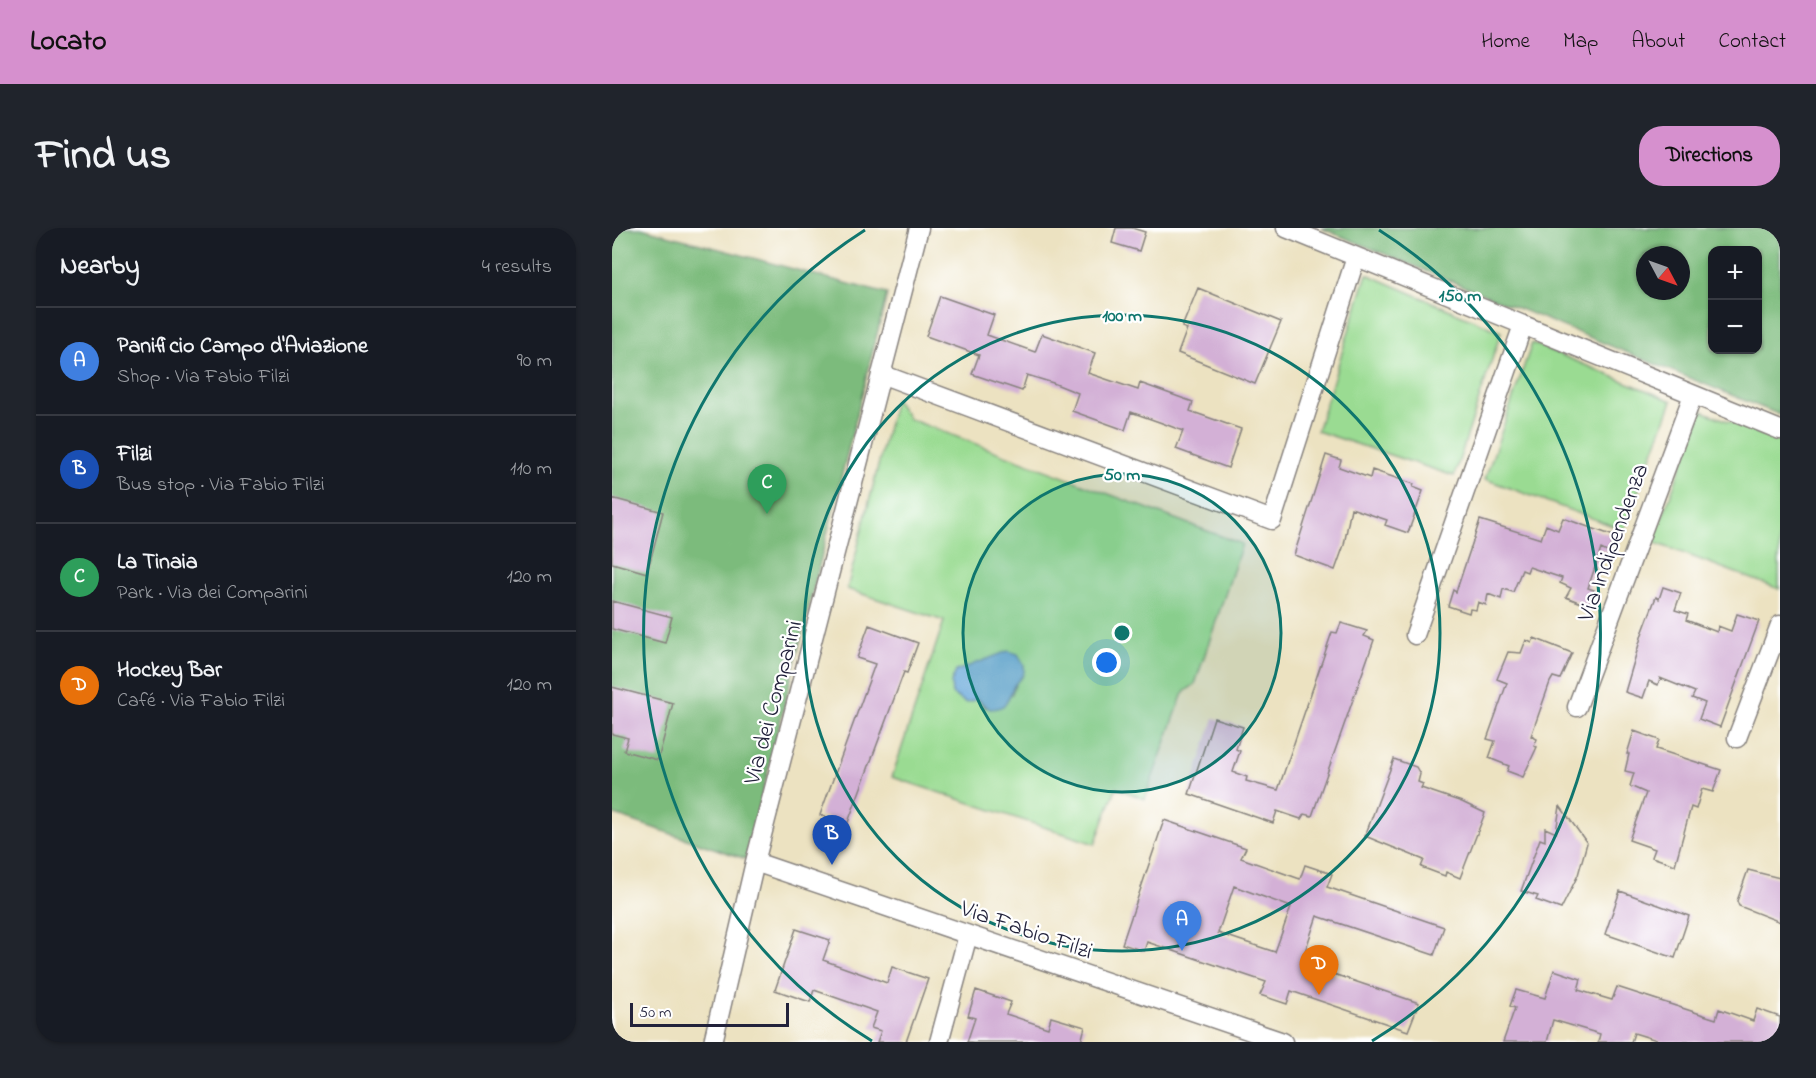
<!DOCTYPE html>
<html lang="en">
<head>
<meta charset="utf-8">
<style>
  body { margin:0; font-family:"Indie Flower",sans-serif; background:#20242c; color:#f1f3f6 }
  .controls { position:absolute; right:18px; top:18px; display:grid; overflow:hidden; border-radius:12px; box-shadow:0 2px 4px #0004 }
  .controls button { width:54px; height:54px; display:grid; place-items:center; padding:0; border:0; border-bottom:2px solid #363941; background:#171b24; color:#f1f3f6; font:30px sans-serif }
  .compass { position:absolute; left:1024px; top:18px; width:54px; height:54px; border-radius:50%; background:#171b24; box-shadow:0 2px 4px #0004; rotate:131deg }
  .scale { position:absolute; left:18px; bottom:15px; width:159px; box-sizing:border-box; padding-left:6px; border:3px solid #22223b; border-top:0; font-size:16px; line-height:21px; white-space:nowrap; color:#22223b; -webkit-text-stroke:4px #fff; paint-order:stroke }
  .you { position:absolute; left:495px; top:435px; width:21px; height:21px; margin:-15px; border:4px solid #fff; border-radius:50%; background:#1a73e8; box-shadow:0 0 0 9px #1a73e833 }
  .badge { display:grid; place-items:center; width:39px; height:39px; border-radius:50%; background:#d690ce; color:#fff; font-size:20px; font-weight:700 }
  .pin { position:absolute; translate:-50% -50px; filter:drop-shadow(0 2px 3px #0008) }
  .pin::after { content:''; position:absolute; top:32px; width:21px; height:18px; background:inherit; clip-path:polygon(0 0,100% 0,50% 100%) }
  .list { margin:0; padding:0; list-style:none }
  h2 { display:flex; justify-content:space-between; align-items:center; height:78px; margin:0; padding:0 24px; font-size:26px }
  h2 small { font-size:20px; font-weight:400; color:#9ea1a6 }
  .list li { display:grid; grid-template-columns:39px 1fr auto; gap:18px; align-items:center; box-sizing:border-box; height:108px; padding:0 24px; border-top:2px solid #363941 }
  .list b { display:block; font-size:22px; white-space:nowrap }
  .list p { margin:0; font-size:20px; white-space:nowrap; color:#9ea1a6 }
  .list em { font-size:20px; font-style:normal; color:#9ea1a6 }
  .map { position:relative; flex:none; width:1168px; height:814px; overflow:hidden; border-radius:24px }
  header { display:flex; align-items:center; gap:36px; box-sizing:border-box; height:84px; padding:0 30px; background:#d690ce; color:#111 }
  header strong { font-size:28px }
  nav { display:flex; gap:33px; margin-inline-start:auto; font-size:21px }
  .intro { display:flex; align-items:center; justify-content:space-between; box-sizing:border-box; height:144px; padding:0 36px }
  h1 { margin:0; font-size:42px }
  .button { padding:15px 27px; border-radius:24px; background:#d690ce; color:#111; font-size:21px; font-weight:700 }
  main { display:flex; gap:36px; padding:0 36px }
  aside { flex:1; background:#171b24; border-radius:24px; box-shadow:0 2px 4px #0004 }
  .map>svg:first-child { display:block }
  .green { fill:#9adb92; stroke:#5e7e66; stroke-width:1.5; fill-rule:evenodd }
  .forest { fill:#7bbb7c; stroke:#4e6e5c; stroke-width:1.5; fill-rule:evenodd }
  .water { fill:#66a7d9; stroke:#44648a; stroke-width:1.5 }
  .building { fill:#d3b0d6; fill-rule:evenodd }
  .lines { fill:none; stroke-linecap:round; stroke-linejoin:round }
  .street-casing { stroke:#87827e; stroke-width:21 }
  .street { stroke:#fff; stroke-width:18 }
  .ring { fill:none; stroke:#0f766e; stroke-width:3 }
  .labels { text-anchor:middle; stroke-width:4.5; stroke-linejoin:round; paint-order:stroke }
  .street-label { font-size:24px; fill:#22223b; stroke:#fff }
  .centre { fill:#0f766e; stroke:#fff; stroke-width:3 }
  .ring-label { font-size:18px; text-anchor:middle; font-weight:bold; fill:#0f766e; stroke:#fff; stroke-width:4.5; stroke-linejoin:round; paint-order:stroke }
</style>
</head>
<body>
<header>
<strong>Locato</strong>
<nav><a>Home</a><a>Map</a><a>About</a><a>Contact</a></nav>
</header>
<div class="intro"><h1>Find us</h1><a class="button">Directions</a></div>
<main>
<aside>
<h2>Nearby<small>4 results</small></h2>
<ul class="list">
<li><span class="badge" style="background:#3f7fe0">A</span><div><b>Panificio Campo d'Aviazione</b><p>Shop · Via Fabio Filzi</p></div><em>90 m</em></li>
<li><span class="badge" style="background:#1a4fb4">B</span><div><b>Filzi</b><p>Bus stop · Via Fabio Filzi</p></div><em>110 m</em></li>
<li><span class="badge" style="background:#2e9e5b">C</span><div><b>La Tinaia</b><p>Park · Via dei Comparini</p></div><em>120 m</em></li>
<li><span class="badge" style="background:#e8710a">D</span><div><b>Hockey Bar</b><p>Café · Via Fabio Filzi</p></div><em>120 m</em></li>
</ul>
</aside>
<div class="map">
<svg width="1168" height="814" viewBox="0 0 1168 814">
  <rect width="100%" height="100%" fill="#fff"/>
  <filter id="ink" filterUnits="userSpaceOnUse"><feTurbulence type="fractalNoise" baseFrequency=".0167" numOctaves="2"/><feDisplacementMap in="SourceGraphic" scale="12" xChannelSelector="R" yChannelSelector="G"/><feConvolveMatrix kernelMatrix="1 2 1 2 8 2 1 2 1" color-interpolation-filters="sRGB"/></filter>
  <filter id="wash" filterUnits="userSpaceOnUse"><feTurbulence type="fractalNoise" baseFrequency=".008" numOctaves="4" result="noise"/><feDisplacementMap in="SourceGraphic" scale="24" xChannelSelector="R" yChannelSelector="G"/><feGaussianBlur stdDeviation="1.35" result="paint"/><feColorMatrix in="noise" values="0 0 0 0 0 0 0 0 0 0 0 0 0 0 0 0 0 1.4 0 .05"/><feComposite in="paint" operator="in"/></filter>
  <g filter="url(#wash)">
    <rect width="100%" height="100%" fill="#ece2c1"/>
    <path class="green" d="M755 46 889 104 842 248 705 203Z
      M920 115 1060 173 1012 302 873 251Z
      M283 171 297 191 630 316 583 456 571 465 533 571 504 560 483 616 280 549 332 393 235 361ZM407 430 412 436 410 449 404 454 400 466 373 480 365 471Z
      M1090 183 1168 213 1167 361 1041 314Z"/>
    <path class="forest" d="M0 0H29L275 66 134 631 0 586Z
      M709 0H1168V187ZM1100 22H1146V122H1100ZM1033 27H1069V63H1033Z"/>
    <path class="water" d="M396 423 406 426C408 431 412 434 412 439 413 448 408 450 403 456 394 469 400 480 378 481L365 471 354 475 340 466 339 455 344 443Z"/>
    <g id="blocks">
      <path class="building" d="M504 0H520L533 4 527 23 500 15Z
        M586 60 669 94 643 156 566 125 575 101 570 99Z
        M328 68 382 87 375 107 423 124 430 106 483 125 476 145 526 162 528 155 581 174 578 183 629 201 616 240 564 221 571 203 550 195 519 184 513 202 460 183 466 165 441 155 415 147 410 163 360 146 367 127 314 108Z
        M714 227 729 232 727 239 758 250 760 242 802 256 801 259 811 263 796 305 773 297 775 292 739 280 732 317 723 342 682 327Z
        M0 270 51 284 35 345 0 335Z
        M951 290 1002 308 997 325 989 321 976 360 982 362 977 378 954 369 959 360 948 355 950 350 917 339 915 344 910 342 901 364 891 361 889 371 876 366 874 377 866 374 864 382 858 381 857 385 836 378 841 362 844 364 868 292 929 311 934 297 946 302Z
        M1051 359 1069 365 1063 382 1076 386 1074 392 1105 404 1106 398 1119 403 1125 386 1147 393 1108 499 1087 491 1093 475 1080 470 1083 464 1048 450 1046 457 1037 453 1031 470 1013 464 1030 406 1044 369 1047 371Z
        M0 373 60 389 53 415 0 401Z
        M729 395 755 403 752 408 762 412 700 588 692 586 689 591 665 583 661 595 577 566 602 490 631 499 624 521 628 523 621 544 635 549 634 553 666 562 720 404 725 405Z
        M257 397 306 415 295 445 292 444 235 597 208 587 263 436 245 430Z
        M922 410 960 425 948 451 941 449 938 454 919 508 925 511 922 518 925 519 911 549 895 543 897 538 877 530 883 513 875 511 895 455 885 451 896 424 909 425 914 412 920 415Z
        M0 459 61 475 46 532 12 523 16 510 0 506Z
        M1022 503 1047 512 1044 521 1109 542 1101 564 1090 561 1084 581 1079 579 1063 637 1040 629 1043 621 1017 612 1034 565 1018 558 1022 545 1013 543 1017 526H1015Z
        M782 531 804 539 808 546 806 554 811 556 809 560 850 574 873 585 848 650 834 644 833 648 809 639 812 632 753 608Z
        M948 578 975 615 966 647 949 681 924 672 926 668 909 663 928 611 933 613V600L944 605Z
        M552 592 634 620 629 630 688 651 693 637 720 646 715 659 832 699 822 727 705 688 689 735 807 775 796 803 679 763 675 776 648 767 654 754 535 714 532 723 510 716ZM622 658 679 679 663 724 606 705Z
        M1136 642 1168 650V694L1127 678 1125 673Z
        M1008 663 1077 688 1063 730 993 706Z
        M184 701 218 712 211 732 275 755 280 739 316 751 294 814H265L269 803 259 800 265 784 202 762 198 774 163 762Z
        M942 742 969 751 966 762 1000 772 1005 759 1104 791 1107 781 1141 793 1145 781 1168 789V814H1051L1022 805 1019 814H986L988 806 941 792 935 814H891L903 780 898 778 904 762 933 770Z
        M364 762 399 774 394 786 436 800 439 789 473 799 469 814H355L363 790 356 788Z"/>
    </g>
  </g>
  <g filter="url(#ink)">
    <use href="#blocks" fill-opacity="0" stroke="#87827e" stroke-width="1.5"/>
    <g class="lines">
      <g class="street-casing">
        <path id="street" d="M674 0 1168 202
          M269 146 660 292 744 29
          M803 407 911 97
          M965 479 1081 167
          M1125 510 1168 397
          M143 634 671 814
          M101 814 143 634 307 0
          M327 814 356 707"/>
      </g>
      <use href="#street" class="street"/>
    </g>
  </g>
  <circle cx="510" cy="405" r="159" fill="#0f766e" fill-opacity=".12"/>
  <g class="ring">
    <circle cx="510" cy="405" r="159"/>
    <circle cx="510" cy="405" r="318"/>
    <path d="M260 813A478 478 0 0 1 253 2M767 2A478 478 0 0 1 760 813"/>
  </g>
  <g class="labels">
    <g class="street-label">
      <text transform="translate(1000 314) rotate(-70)" y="8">Via Indipendenza</text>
      <text transform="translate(160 474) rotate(-75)" y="8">Via dei Comparini</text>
      <text transform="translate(415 701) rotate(19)" y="8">Via Fabio Filzi</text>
    </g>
  </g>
  <circle cx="510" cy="405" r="9" class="centre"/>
  <g class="ring-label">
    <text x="848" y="73">150 m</text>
    <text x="510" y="93">100 m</text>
    <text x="510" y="252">50 m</text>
  </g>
</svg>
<div class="controls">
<button>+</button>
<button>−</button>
</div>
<svg class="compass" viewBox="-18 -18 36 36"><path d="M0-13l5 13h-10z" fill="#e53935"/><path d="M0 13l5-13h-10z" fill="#9ea1a6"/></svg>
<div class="scale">50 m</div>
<div class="you"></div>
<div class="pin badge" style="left:570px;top:723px;background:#3f7fe0">A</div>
<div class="pin badge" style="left:220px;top:637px;background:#1a4fb4">B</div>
<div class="pin badge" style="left:155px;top:286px;background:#2e9e5b">C</div>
<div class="pin badge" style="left:707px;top:767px;background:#e8710a">D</div>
</div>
</main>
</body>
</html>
